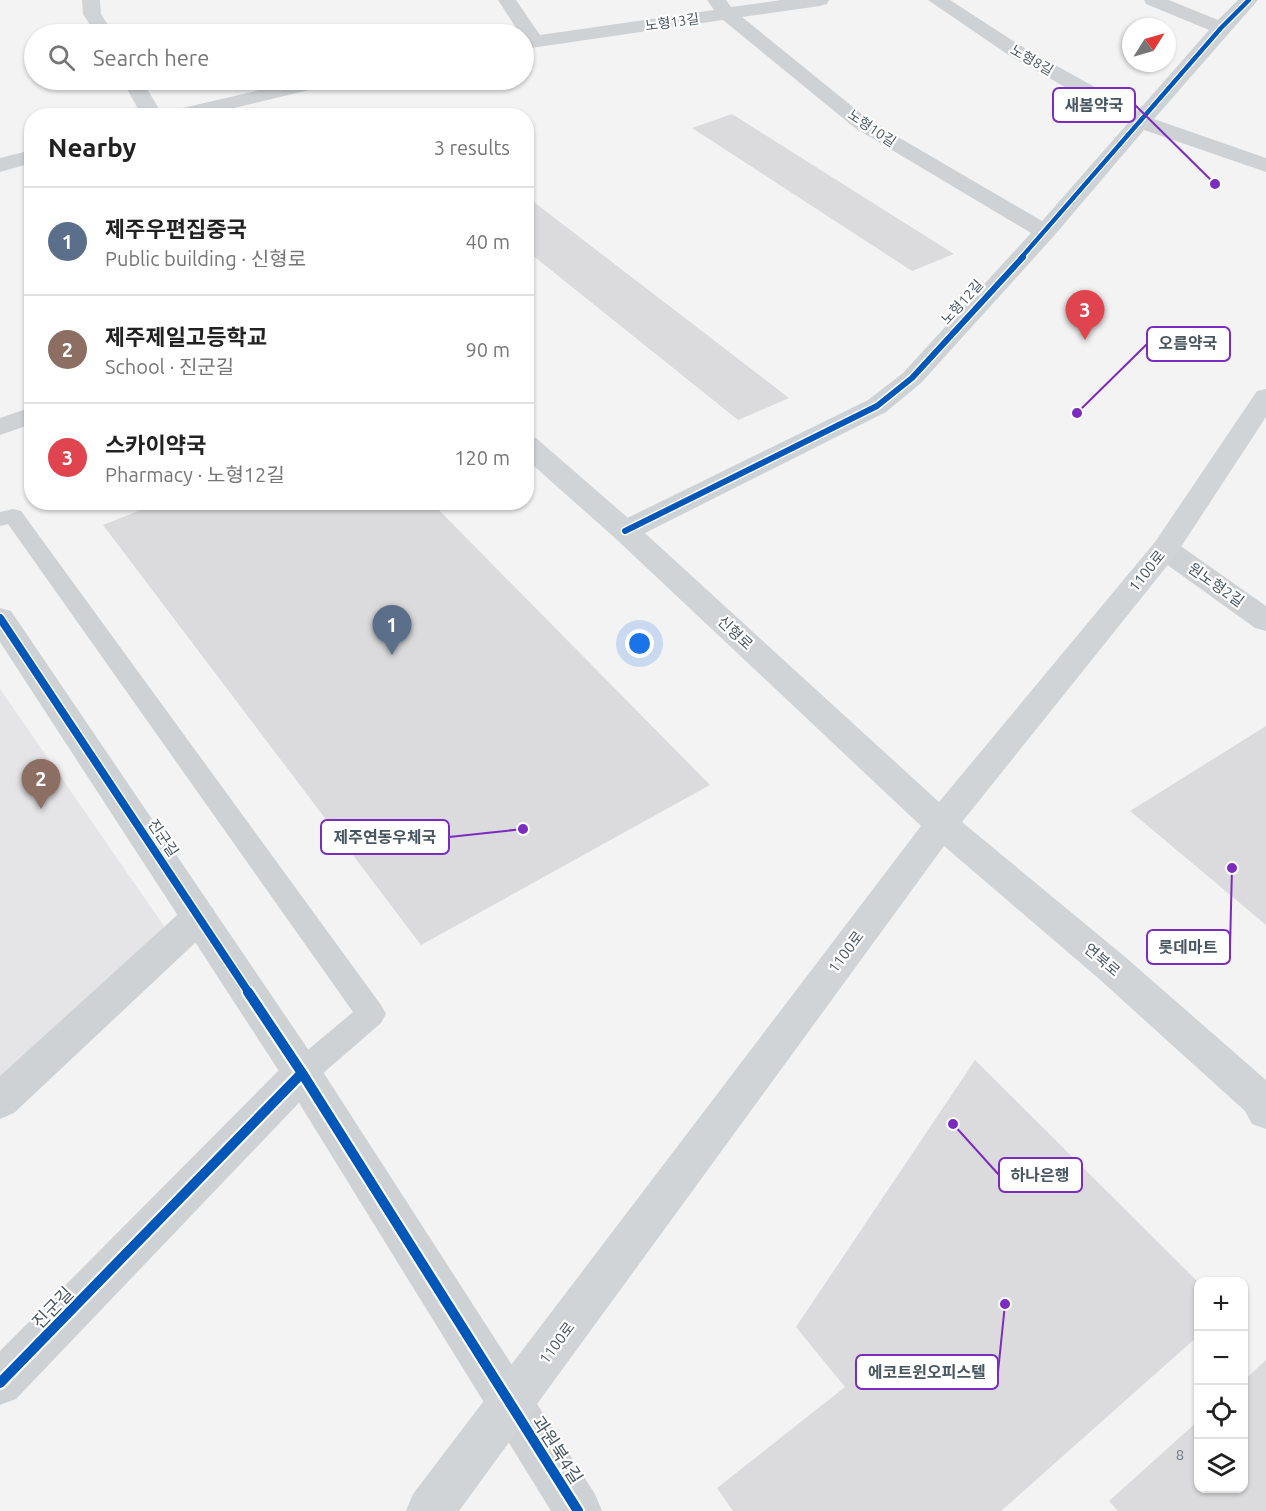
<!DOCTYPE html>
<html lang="en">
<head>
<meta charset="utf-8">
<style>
  body { margin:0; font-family:Ubuntu,"Noto Sans KR",sans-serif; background:#f6f6f6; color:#222 }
  .controls { position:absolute; right:18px; bottom:18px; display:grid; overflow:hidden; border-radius:12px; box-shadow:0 2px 4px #0004 }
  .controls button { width:54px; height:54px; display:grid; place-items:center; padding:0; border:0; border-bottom:2px solid #e0e0e0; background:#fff; color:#222; font:30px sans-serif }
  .compass { position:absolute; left:1122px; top:18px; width:54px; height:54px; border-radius:50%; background:#fff; box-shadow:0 2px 4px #0004; rotate:53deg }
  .you { position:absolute; left:640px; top:644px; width:21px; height:21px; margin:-15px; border:4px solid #fff; border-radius:50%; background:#1a73e8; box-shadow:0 0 0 9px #1a73e833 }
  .badge { display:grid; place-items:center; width:39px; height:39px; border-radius:50%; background:#848d95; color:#fff; font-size:20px; font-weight:700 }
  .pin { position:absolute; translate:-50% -50px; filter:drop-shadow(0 2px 3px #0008) }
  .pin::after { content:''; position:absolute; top:32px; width:21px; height:18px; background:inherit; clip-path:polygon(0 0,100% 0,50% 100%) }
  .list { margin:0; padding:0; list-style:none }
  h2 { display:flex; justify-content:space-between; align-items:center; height:78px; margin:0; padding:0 24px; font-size:26px }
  h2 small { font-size:20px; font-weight:400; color:#767676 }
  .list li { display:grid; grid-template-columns:39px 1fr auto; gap:18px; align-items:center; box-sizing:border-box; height:108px; padding:0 24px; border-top:2px solid #e0e0e0 }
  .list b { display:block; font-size:22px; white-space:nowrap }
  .list p { margin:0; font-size:20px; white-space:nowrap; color:#767676 }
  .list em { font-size:20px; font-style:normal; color:#767676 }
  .icon { flex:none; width:33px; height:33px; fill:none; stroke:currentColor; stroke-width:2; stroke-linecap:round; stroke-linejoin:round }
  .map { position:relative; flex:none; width:1266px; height:1511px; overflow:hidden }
  .search { position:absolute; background:#fff; box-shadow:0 2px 4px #0004; left:24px; top:24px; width:510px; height:66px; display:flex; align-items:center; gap:15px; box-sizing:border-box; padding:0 21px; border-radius:33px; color:#767676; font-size:22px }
  .panel { position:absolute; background:#fff; box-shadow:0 2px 4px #0004; left:24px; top:108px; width:510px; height:402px; border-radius:24px }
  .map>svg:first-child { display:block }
  .education { fill:#e5e4e6 }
  .building { fill:#dbdbdd }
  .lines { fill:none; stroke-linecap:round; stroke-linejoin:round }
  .service { fill:#cfd2d4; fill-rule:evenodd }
  .minor { fill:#cfd2d4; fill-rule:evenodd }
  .tertiary { fill:#cfd2d4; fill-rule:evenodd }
  .secondary { fill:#d0d4d6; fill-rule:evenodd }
  .cycleway-far3-casing { stroke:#fff; stroke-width:7 }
  .cycleway-far2-casing { stroke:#fff; stroke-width:9 }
  .cycleway-far1-casing { stroke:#fff; stroke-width:11 }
  .cycleway-casing { stroke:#fff; stroke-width:14 }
  .cycleway-far3 { stroke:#0057b8; stroke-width:4.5 }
  .cycleway-far2 { stroke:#0057b8; stroke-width:6 }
  .cycleway-far1 { stroke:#0057b8; stroke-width:8 }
  .cycleway { stroke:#0057b8; stroke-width:10 }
  .labels { text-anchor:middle; stroke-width:4.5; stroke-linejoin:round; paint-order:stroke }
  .far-street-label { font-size:14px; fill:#485662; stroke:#fff }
  .street-label { font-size:15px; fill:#485662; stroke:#fff }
  .near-number-label { font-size:15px; fill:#6e7982 }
  .near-street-label { font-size:18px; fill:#485662; stroke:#fff }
  .leader { fill:none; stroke:#7b2cbf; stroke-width:2 }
  .callout-dot { fill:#7b2cbf; stroke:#fff; stroke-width:2 }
  .callout { fill:#fff; stroke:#7b2cbf; stroke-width:2 }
  .callout-label { font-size:16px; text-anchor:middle; font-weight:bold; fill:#485662 }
</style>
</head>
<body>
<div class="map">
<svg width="1266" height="1511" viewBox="0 0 1266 1511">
  <rect width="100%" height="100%" fill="#f4f3f3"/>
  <path class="education" d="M0 689 166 929 0 1079Z"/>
  <path class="building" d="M732 114 954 254 912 271 692 128Z
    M526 196 789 398 738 420 526 250Z
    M161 502H431L710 785 421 945 103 525Z
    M1266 726V925L1130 811Z
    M975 1060 1198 1282V1336L1001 1511H733L717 1488 845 1387 796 1327Z
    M1266 1360V1511H1118L1109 1501 1198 1421V1488H1244V1380Z"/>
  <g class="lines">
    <path class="service" d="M13 509 21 511 381 1005 386 1014 381 1023 313 1082 302 1086 291 1082 287 1073 291 1064 353 1012 8 524 0 526V512Z"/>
    <path class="minor" d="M498 0H516L540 35 714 10 707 0H726L731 7 781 0H829L827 4 820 6 742 17 869 120 1042 221 1128 123 1007 54 928 0H950L1021 46 1138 111 1209 30 1146 4 1144 0H1169L1218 20 1238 0H1258L1154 119 1266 158V172L1144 130 1053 237 921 383 886 412 635 538 625 540 615 538 611 531 615 524 868 400 903 373 1031 233 855 128 723 20 524 49V34H520Z
      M303 80H337L334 84 201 116H162L165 112Z
      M32 150V163L0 172V158Z
      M32 407V424L0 435V418Z
      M1165 539 1175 542 1266 606V631L1255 628 1155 556 1150 549 1155 542Z
      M199 902 212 907 217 917 212 927 14 1113 0 1119V1076L186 907Z
      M302 1056 316 1061 322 1073 316 1085 16 1399 0 1405V1351L288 1061Z"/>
    <path class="tertiary" d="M0 608 11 611 316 1061 595 1494 602 1511H551L288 1085 0 642Z"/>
    <path class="secondary" d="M82 0H100L101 14 114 34H96L83 14Z
      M122 80H142L163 116H142Z
      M1266 389V417L1175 556 962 822 1124 956 1266 1080V1129L1252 1124 1245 1111 1098 978 944 846 459 1511H406L413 1494 921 826 615 538 526 459V436L536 438 635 524 939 802 1155 542 1257 391Z"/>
    <g class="cycleway-far3-casing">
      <path id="cycleway-far3" d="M1021 258 1221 28 1249 0"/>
    </g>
    <g class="cycleway-far2-casing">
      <path id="cycleway-far2" d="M625 531 877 406 912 378 1023 257"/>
    </g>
    <g class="cycleway-far1-casing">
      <path id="cycleway-far1" d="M0 618 249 993"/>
    </g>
    <g class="cycleway-casing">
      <path id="cycleway" d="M248 992 302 1073 578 1511
        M0 1383 302 1073"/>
    </g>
    <use href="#cycleway-far3" class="cycleway-far3"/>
    <use href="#cycleway-far2" class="cycleway-far2"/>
    <use href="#cycleway-far1" class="cycleway-far1"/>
    <use href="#cycleway" class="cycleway"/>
  </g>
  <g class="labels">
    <g class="far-street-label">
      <text transform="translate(672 22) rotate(-8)" y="5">노형13길</text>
      <text transform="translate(1032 60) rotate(30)" y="5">노형8길</text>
      <text transform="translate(872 128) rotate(34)" y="5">노형10길</text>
      <text transform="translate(962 302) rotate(-48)" y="5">노형12길</text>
    </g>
    <g class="street-label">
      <text transform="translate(1147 571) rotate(-51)" y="5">1100로</text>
      <text transform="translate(1216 585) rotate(35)" y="5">원노형2길</text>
      <text transform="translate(735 633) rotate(43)" y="5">신형로</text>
      <text transform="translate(163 838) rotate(56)" y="5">진군길</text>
      <text transform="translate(846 952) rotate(-53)" y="5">1100로</text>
      <text transform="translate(1102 960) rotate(40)" y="5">연북로</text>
      <text transform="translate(557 1343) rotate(-53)" y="5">1100로</text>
    </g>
    <g class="near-number-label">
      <text x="1180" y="1460">8</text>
    </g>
    <g class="near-street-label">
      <text transform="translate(53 1308) rotate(-46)" y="6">진군길</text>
      <text transform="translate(557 1450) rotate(57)" y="6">과원북4길</text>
    </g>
  </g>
  <path class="leader" d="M1215 184L1135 105M1077 413L1147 344M523 829L449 837M1232 868L1230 947M953 1124L999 1175M1005 1304L998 1372"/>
  <g class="callout-dot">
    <circle cx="1215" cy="184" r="6"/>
    <circle cx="1077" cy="413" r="6"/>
    <circle cx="523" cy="829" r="6"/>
    <circle cx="1232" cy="868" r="6"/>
    <circle cx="953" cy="1124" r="6"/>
    <circle cx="1005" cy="1304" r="6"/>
  </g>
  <g class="callout">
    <rect x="1053" y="88" width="82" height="34" rx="6"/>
    <rect x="1147" y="327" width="83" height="34" rx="6"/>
    <rect x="321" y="820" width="128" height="34" rx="6"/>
    <rect x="1147" y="930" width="83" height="34" rx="6"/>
    <rect x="999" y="1158" width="83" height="34" rx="6"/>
    <rect x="856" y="1355" width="142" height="34" rx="6"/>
  </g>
  <g class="callout-label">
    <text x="1094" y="111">새봄약국</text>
    <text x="1188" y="349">오름약국</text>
    <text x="385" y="843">제주연동우체국</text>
    <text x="1188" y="953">롯데마트</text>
    <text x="1040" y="1181">하나은행</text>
    <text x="927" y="1378">에코트윈오피스텔</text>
  </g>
</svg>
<div class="controls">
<button>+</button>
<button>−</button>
<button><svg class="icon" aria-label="locate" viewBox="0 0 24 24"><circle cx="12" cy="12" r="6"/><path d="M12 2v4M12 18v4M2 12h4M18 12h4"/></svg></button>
<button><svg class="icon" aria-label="layers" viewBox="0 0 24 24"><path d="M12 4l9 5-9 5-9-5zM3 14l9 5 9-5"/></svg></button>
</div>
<svg class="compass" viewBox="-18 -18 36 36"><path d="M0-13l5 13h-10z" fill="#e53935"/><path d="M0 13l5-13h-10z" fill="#767676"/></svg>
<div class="you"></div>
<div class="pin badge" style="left:392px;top:655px;background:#5c6f8a">1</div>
<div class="pin badge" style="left:41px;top:809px;background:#8d6e63">2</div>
<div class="pin badge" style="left:1085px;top:340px;background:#e0444e">3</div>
<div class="search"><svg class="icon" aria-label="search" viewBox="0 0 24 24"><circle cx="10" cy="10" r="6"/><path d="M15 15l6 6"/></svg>Search here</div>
<section class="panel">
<h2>Nearby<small>3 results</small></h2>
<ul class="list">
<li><span class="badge" style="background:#5c6f8a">1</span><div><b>제주우편집중국</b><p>Public building · 신형로</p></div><em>40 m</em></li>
<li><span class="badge" style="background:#8d6e63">2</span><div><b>제주제일고등학교</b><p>School · 진군길</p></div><em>90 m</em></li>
<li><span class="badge" style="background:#e0444e">3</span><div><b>스카이약국</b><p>Pharmacy · 노형12길</p></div><em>120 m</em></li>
</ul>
</section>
</div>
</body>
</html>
